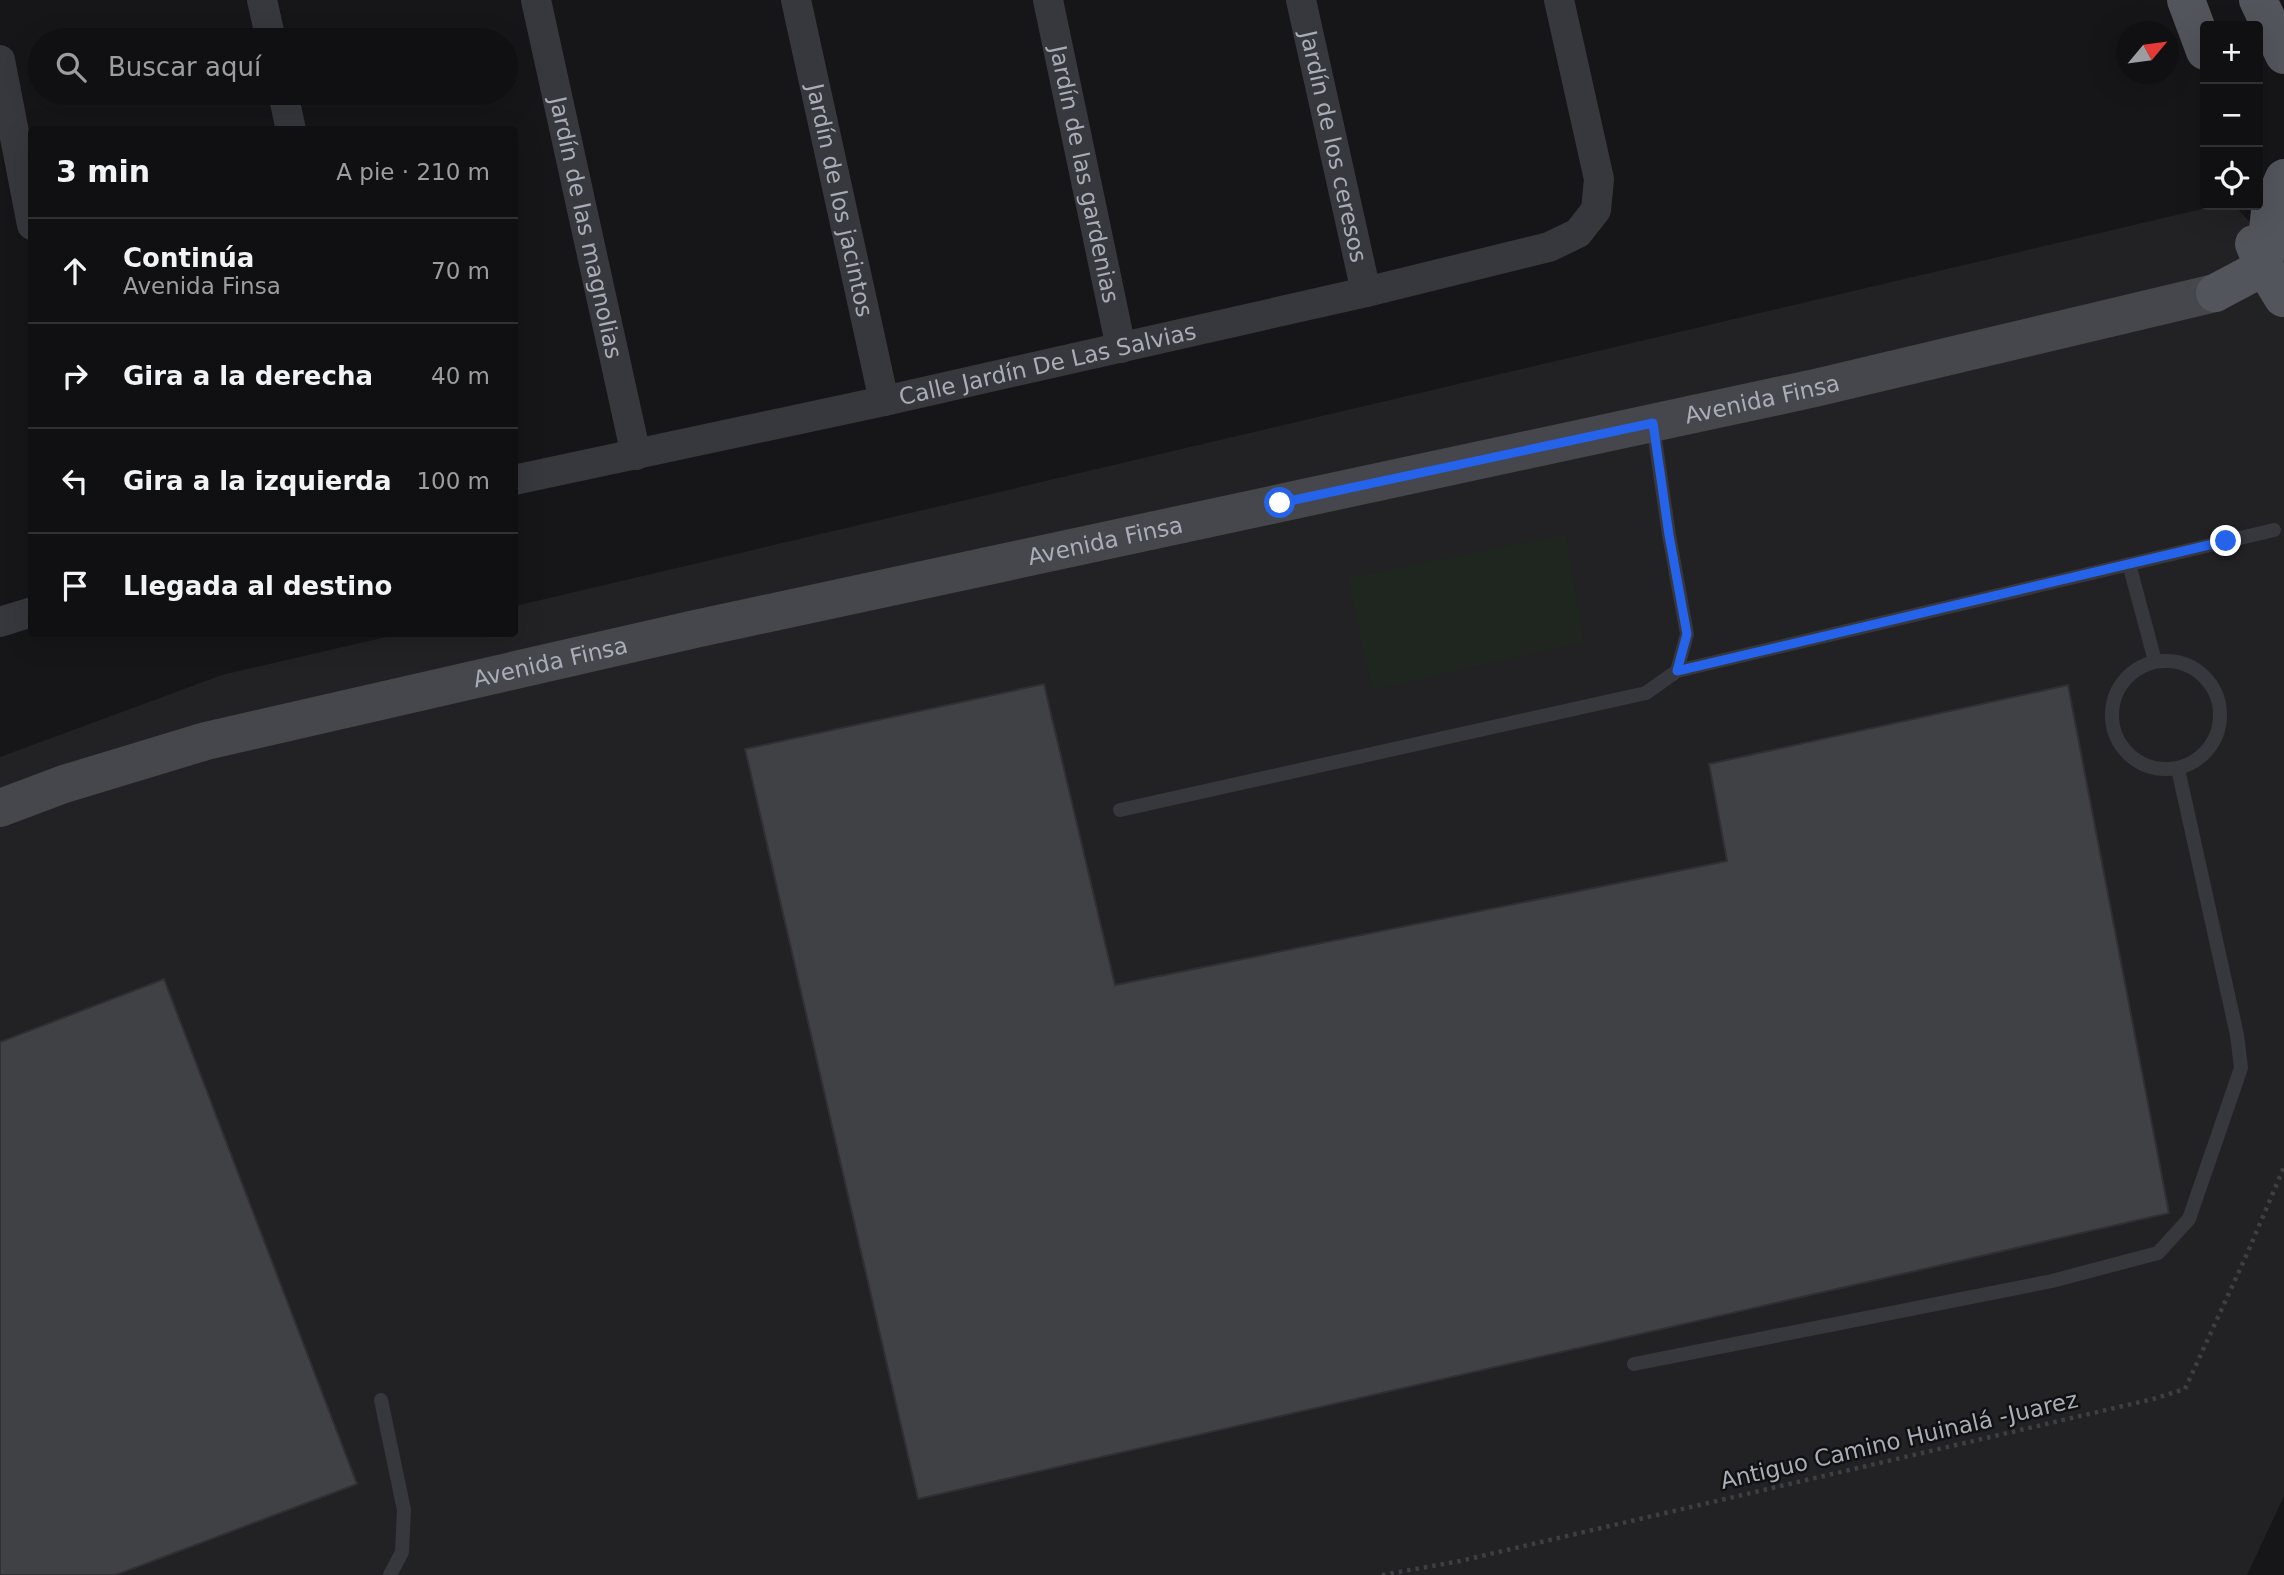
<!DOCTYPE html>
<html lang="es">
<head>
<meta charset="utf-8">
<style>
  body { margin:0; font-family:"DejaVu Sans",sans-serif; background:#1e1e20; color:#f1f3f6 }
  .controls { position:absolute; right:21px; top:21px; display:grid; overflow:hidden; border-radius:7px; box-shadow:0 7px 28px #0002 }
  .controls button { width:63px; height:63px; display:grid; place-items:center; padding:0; border:0; border-bottom:2px solid #303032; background:#101012; color:#f1f3f6; font:35px sans-serif }
  .compass { position:absolute; left:2116px; top:21px; width:63px; height:63px; border-radius:50%; background:#101012; box-shadow:0 7px 28px #0002; rotate:61deg }
  .stop { position:absolute; width:21px; height:21px; margin:-16px; border:5px solid #2563eb; border-radius:50%; background:#fff }
  .stop.end { background:#2563eb; border-color:#fff; box-shadow:0 2px 7px #0008 }
  .list { margin:0; padding:0; list-style:none }
  h2 { display:flex; justify-content:space-between; align-items:center; height:91px; margin:0; padding:0 28px; font-size:30px }
  h2 small { font-size:23px; font-weight:400; color:#9c9d9f }
  .list li { display:grid; grid-template-columns:46px 1fr auto; gap:21px; align-items:center; box-sizing:border-box; height:105px; padding:0 28px; border-top:2px solid #303032 }
  .list b { display:block; font-size:26px; white-space:nowrap }
  .list p { margin:0; font-size:23px; white-space:nowrap; color:#9c9d9f }
  .list em { font-size:23px; font-style:normal; color:#9c9d9f }
  .icon { flex:none; width:38px; height:38px; fill:none; stroke:currentColor; stroke-width:2; stroke-linecap:round; stroke-linejoin:round }
  .map { position:relative; flex:none; width:2284px; height:1575px; overflow:hidden }
  .search { position:absolute; background:#101012; box-shadow:0 7px 28px #0002; left:28px; top:28px; width:490px; height:77px; display:flex; align-items:center; gap:18px; box-sizing:border-box; padding:0 24px; border-radius:38px; color:#9c9d9f; font-size:26px }
  .panel { position:absolute; background:#101012; box-shadow:0 7px 28px #0002; left:28px; top:126px; width:490px; height:511px; border-radius:7px }
  .map>svg:first-child { display:block }
  .built { fill:#222225 }
  .green { fill:#1e261f }
  .building { fill:#404145; stroke:#303034; stroke-width:2 }
  .lines { fill:none; stroke-linecap:round; stroke-linejoin:round }
  .path { stroke:#3d3f44; stroke-width:4.5; stroke-dasharray:3.5 5; stroke-linecap:butt }
  .lane { stroke:#37383d; stroke-width:14 }
  .street { stroke:#37383d; stroke-width:30 }
  .secondary { stroke:#45474d; stroke-width:38 }
  .primary { stroke:#53555c; stroke-width:38 }
  .route { stroke:#2563eb; stroke-width:9 }
  .labels { text-anchor:middle; stroke-width:5; stroke-linejoin:round; paint-order:stroke }
  .street-label { font-size:23px; fill:#a8adb8; stroke:#111113 }
</style>
</head>
<body>
<div class="map">
<svg width="2284" height="1575" viewBox="0 0 2284 1575">
  <rect width="100%" height="100%" fill="#161618"/>
  <path class="built" d="M2219 205H2234L2284 259V1496L2247 1575H0V757L222 675 399 634H514L515 606Z"/>
  <path class="green" d="M1566 534 1584 642 1372 691 1348 578Z"/>
  <path class="building" d="M1044 684 1115 985 1727 861 1709 764 2068 685 2169 1213 918 1499 745 749Z
    M164 979 357 1484 116 1575H0V1042Z"/>
  <g class="lines">
    <path class="path" d="M1382 1575 1460 1561 2153 1399 2185 1389 2247 1254 2284 1167"/>
    <path class="lane" d="M2129 564 2155 661
      M2112 715a54 54 0 1 1 108 0a54 54 0 1 1-108 0Z
      M1677 671 2274 530
      M1120 810 1646 693 1677 671 1687 634 1669 535 1653 425
      M1634 1364 2052 1281 2158 1253 2189 1219 2241 1068 2237 1035 2178 769
      M381 1400 404 1510 402 1552 390 1575"/>
    <g class="street">
      <path d="M262 0 271 40"/>
      <path id="s1" d="M536 0 636 455"/>
      <path id="s2" d="M796 0 884 401"/>
      <path id="s3" d="M1048 0 1121 348"/>
      <path id="s4" d="M1301 0 1366 292"/>
      <path d="M0 60 32 225"/>
      <path d="M283 93 291 130"/>
      <path id="s5" d="M514 480 884 401 1366 292 1549 247 1578 233 1596 210 1599 179 1559 0"/>
      <path d="M0 622 32 612"/>
    </g>
    <path class="secondary" id="s6" d="M0 808 64 784 206 741 695 629 1815 388 2215 293"/>
    <path class="primary" d="M2186 0 2205 51
      M2258 0 2284 55
      M2254 244 2264 267 2283 298
      M2215 293 2264 267 2270 211 2284 178"/>
  </g>
  <g class="lines">
    <path class="route" d="M1280 503 1653 423 1669 535 1687 634 1677 671 2226 541"/>
  </g>
  <g class="labels">
    <g class="street-label">
      <text dy="8" stroke="none"><textPath href="#s4" startOffset="150">Jardín de los ceresos</textPath></text>
      <text dy="8" stroke="none"><textPath href="#s3" startOffset="178">Jardín de las gardenias</textPath></text>
      <text dy="8" stroke="none"><textPath href="#s2" startOffset="205">Jardín de los jacintos</textPath></text>
      <text dy="8" stroke="none"><textPath href="#s1" startOffset="233">Jardín de las magnolias</textPath></text>
      <text dy="8" stroke="none"><textPath href="#s5" startOffset="546">Calle Jardín De Las Salvias</textPath></text>
      <text dy="8" stroke="none"><textPath href="#s6" startOffset="1810">Avenida Finsa</textPath></text>
      <text dy="8" stroke="none"><textPath href="#s6" startOffset="1138">Avenida Finsa</textPath></text>
      <text dy="8" stroke="none"><textPath href="#s6" startOffset="570">Avenida Finsa</textPath></text>
      <text transform="translate(1899 1440) rotate(-13)" y="8">Antiguo Camino Huinalá -Juarez</text>
    </g>
  </g>
</svg>
<div class="controls">
<button>+</button>
<button>−</button>
<button><svg class="icon" aria-label="locate" viewBox="0 0 24 24"><circle cx="12" cy="12" r="6"/><path d="M12 2v4M12 18v4M2 12h4M18 12h4"/></svg></button>
</div>
<svg class="compass" viewBox="-18 -18 36 36"><path d="M0-13l5 13h-10z" fill="#e53935"/><path d="M0 13l5-13h-10z" fill="#9c9d9f"/></svg>
<div class="stop" style="left:1280px;top:503px"></div>
<div class="stop end" style="left:2226px;top:541px"></div>
<div class="search"><svg class="icon" aria-label="search" viewBox="0 0 24 24"><circle cx="10" cy="10" r="6"/><path d="M15 15l6 6"/></svg>Buscar aquí</div>
<section class="panel">
<h2>3 min<small>A pie · 210 m</small></h2>
<ul class="list">
<li><svg class="icon" aria-label="ahead" viewBox="0 0 24 24"><path d="M12 20V5M6 11l6-6 6 6"/></svg><div><b>Continúa</b><p>Avenida Finsa</p></div><em>70 m</em></li>
<li><svg class="icon" aria-label="right" viewBox="0 0 24 24"><path d="M7 20v-9h11M14 6l5 5-5 5"/></svg><div><b>Gira a la derecha</b></div><em>40 m</em></li>
<li><svg class="icon" aria-label="left" viewBox="0 0 24 24"><path d="M17 20v-9H6M10 6l-5 5 5 5"/></svg><div><b>Gira a la izquierda</b></div><em>100 m</em></li>
<li><svg class="icon" aria-label="arrive" viewBox="0 0 24 24"><path d="M6 21V4h12l-3 4 3 4H6"/></svg><div><b>Llegada al destino</b></div></li>
</ul>
</section>
</div>
</body>
</html>
